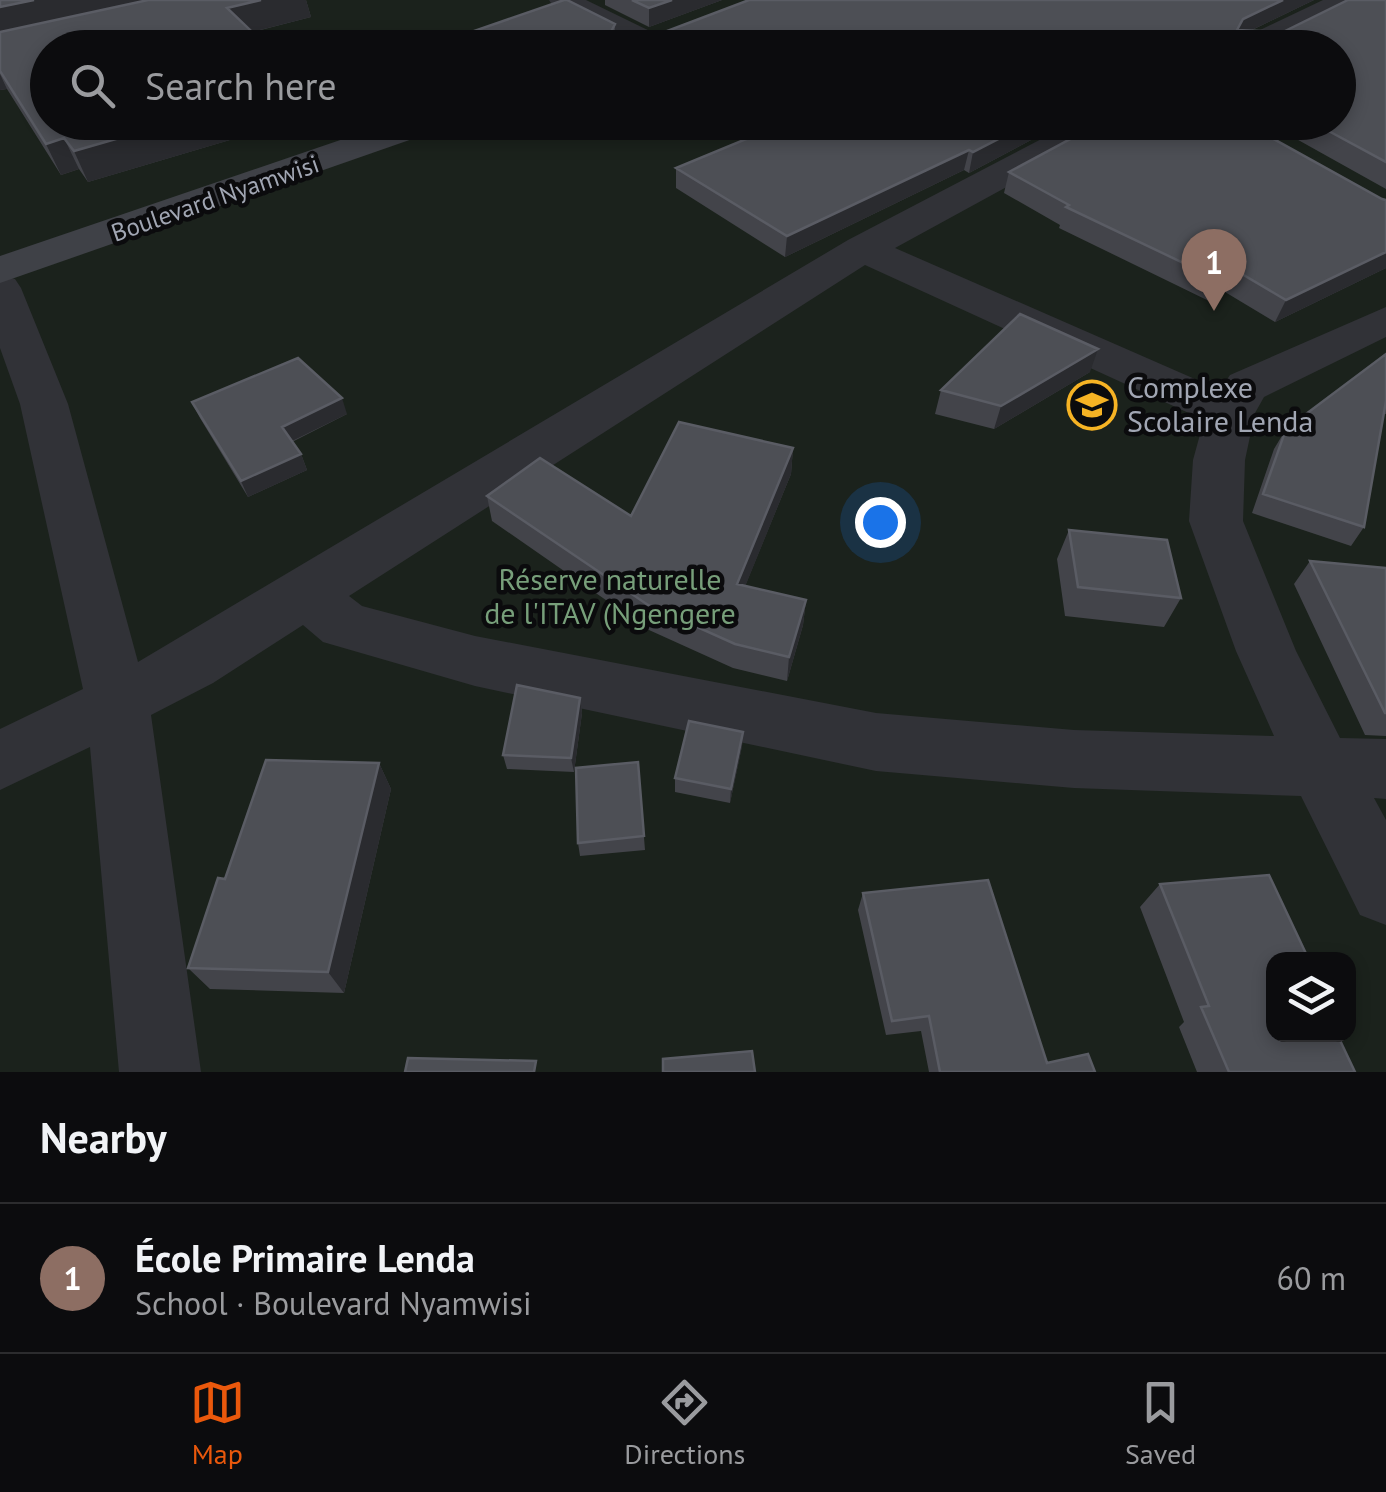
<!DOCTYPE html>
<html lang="en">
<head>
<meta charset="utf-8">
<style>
  body { margin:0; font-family:"PT Sans",sans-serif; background:#1a1a1c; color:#f1f3f6 }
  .controls { position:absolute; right:30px; bottom:30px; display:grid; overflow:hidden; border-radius:20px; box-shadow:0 5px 15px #0003 }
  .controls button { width:90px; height:90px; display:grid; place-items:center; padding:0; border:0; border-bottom:2px solid #2c2c2e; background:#0c0c0e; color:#f1f3f6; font:50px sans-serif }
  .you { position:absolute; left:880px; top:522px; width:35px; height:35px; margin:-25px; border:8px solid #fff; border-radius:50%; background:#1a73e8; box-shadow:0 0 0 15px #1a73e833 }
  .badge { display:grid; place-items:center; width:65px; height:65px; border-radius:50%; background:#ea580c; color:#fff; font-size:32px; font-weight:700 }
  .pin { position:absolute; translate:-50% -82px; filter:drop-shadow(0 2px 5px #0008) }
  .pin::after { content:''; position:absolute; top:52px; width:35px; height:30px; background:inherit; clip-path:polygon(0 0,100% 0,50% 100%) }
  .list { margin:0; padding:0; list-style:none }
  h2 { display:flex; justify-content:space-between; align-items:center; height:130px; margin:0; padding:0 40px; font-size:42px }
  h2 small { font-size:32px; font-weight:400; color:#9a9b9e }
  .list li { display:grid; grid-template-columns:65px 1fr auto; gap:30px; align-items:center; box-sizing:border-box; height:150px; padding:0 40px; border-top:2px solid #2c2c2e }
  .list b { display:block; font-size:38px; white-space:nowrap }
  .list p { margin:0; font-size:32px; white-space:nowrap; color:#9a9b9e }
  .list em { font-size:32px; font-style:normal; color:#9a9b9e }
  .icon { flex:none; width:55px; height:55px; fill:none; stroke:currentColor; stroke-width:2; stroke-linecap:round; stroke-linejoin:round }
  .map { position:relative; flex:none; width:1386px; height:1072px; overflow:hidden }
  .search { position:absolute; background:#0c0c0e; box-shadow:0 5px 15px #0003; left:30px; right:30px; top:30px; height:110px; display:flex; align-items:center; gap:25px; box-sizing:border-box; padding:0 35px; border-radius:55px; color:#9a9b9e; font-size:38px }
  .sheet { height:280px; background:#0c0c0e }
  nav { display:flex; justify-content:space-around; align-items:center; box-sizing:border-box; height:140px; border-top:2px solid #2c2c2e; background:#0c0c0e; font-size:28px; color:#9a9b9e }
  nav a { display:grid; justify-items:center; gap:5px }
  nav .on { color:#ea580c }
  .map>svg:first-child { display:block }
  .green { fill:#1b221c; fill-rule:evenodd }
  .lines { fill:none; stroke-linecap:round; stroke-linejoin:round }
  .street { fill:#313237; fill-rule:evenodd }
  .secondary { fill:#3f4147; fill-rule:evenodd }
  .wall { fill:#43444a }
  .shaded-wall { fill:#2a2b2f }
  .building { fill:#4d4f55; stroke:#5a5c64; stroke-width:2.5 }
  .labels { text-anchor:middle; stroke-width:9; stroke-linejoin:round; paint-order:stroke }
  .far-street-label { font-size:25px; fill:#a1a6b3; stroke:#0b0b0d }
  .poi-label { font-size:30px; fill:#a1a6b3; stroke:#0b0b0d; text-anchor:start }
  .park-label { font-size:30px; fill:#779f7a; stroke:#0b0b0d }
</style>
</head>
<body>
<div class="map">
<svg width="1386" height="1072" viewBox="0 0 1386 1072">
  <rect width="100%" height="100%" fill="#101012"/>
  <path class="green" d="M0 0H1386V1072H0ZM48 48H1338V122H48ZM1274 959H1348V1034H1274Z"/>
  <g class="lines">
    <path class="street" d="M549 0H586L658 35 662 42 659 48H634L553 6Z
      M1323 0H1360L1356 6 1273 48H1233L1237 41Z
      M1074 122H1118L1113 129 895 248 1220 390 1230 375 1386 307V337L1264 397 1255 413 1245 460 1243 521 1296 651 1340 738 1386 739V799L1374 798 1386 820V925L1360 915 1301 796 1074 788 876 771 475 686 323 642 303 625 213 683 151 715 201 1072H119L90 747 0 790V729L83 689 20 404 0 348V275L15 279 21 288 68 404 138 662 848 240ZM865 265 1204 420 1193 460 1189 521 1236 651 1274 736 1074 730 876 713 475 636 362 606 349 596Z"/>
    <path class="secondary" d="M393 122H446L441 129 0 283V256Z"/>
  </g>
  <path class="wall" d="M0 0H306L311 17 253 32 48 122H291L88 182 79 169 61 175 7 89 0 90Z
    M605 0H722L649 27 605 5Z
    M749 0H1314L1250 31 1283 32 1386 0V189L1266 122H1338V48H476L474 31 615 24V32L662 33Z
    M735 122H1065L969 173 964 170 785 257 676 188V168L755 135Z
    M1009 172 1386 200V268L1275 322 1225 292 1209 301 1059 228 1060 225 1004 193Z
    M1386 354V414H1383L1364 527 1351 546 1252 513 1274 449 1286 429Z
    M1090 372 994 429 935 414 941 390Z
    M192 402 347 414 292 442 301 454 307 470 248 497 200 418Z
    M793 448 791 474 745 586 806 600 803 625 787 681 733 668 649 630 492 521 487 496 631 516Z
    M1069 530 1181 598 1164 627 1065 616 1057 559Z
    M1310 561 1386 568V736L1365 735 1294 584Z
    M580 698 582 713 574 772 507 769 503 755Z
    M743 732 742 746 730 803 675 792V778Z
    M638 762 645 850 580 856 578 843Z
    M379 763 391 789 344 993 210 989 188 968 225 879Z
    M1160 884 1274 960 1355 1072H1197L1179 1027 1184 1022 1140 907Z
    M863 893 1047 1063 1095 1072H929L921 1031 886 1035 858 910Z"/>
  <path class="shaded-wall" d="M34 0H172L0 38V7Z
    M261 0H306L311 17 236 36 227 8Z
    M672 0H722L649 27V8Z
    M1283 0H1314L1235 38 1237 30 1243 19Z
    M0 74 7 89 0 90Z
    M175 122H291L88 182 74 151Z
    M1031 122H1065L969 173 973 152Z
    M64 138 79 169 61 175 46 144Z
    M969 150 964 170 785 257 787 236Z
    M1386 252V268L1275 322 1286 300Z
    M1235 270 1225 292 1209 301 1219 280Z
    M1098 349 1090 372 994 429 1001 406Z
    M342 398 347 414 288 443 282 427Z
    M793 448 791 474 736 609 737 584Z
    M301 454 307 470 248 497 241 481Z
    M806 600 803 625 787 681 789 657Z
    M580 698 582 713 574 772 571 758Z
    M743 732 742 746 730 803 731 789Z
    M379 763 391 789 344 993 328 972Z"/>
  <path class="building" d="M0 0H34L0 7Z
    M148 0H261L227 8 269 48H48V122H175L74 151 64 138 46 144 0 71V32Z
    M564 0H567L615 24 612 30 616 33H662L749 0H1283L1243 19 1237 30 1283 32 1348 0H1386V162L1312 122H1338V48H503L474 31Z
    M632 0H672L649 8Z
    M767 122H1031L973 152 969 150 787 236 676 168 775 127Z
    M1102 122H1243L1382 199 1386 200V252L1286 300 1235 270 1219 280 1066 207 1069 205 1009 172Z
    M1020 314 1098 349 1001 406 941 390Z
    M1386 354V401L1364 527 1263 494 1286 429Z
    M298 358 342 398 282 427 301 454 241 481 192 402Z
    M679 422 793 448 737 584 806 600 789 657 735 644 648 605 487 496 540 458 631 516Z
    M1069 530 1167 540 1181 598 1078 587Z
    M1310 561 1386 568V713H1385Z
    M517 685 580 698 571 758 503 755Z
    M689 721 743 732 731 789 675 778Z
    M266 760 379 763 328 972 188 968 218 878 225 879Z
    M638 762 644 836 578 843 576 768Z
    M1269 875 1309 960H1274V1034H1337L1355 1072H1229L1201 1007 1209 1006 1160 884Z
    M988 880 1047 1063 1088 1054 1095 1072H940L929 1016 892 1021 863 893Z
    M752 1051 755 1072H663V1059Z
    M408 1058 536 1061 534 1072H405Z"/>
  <defs>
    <g id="school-ring" transform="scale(2.5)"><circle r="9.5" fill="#0b0b0d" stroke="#f6b324" stroke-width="1.5"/><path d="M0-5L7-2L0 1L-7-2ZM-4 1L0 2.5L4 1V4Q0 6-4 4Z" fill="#f6b324"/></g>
  </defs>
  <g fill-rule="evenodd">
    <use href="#school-ring" x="1092" y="405"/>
  </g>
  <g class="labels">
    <g class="far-street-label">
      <text transform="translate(215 198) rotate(-19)" y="9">Boulevard Nyamwisi</text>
    </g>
    <g class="poi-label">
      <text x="1127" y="398">Complexe<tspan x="1127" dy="34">Scolaire Lenda</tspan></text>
    </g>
    <g class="park-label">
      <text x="610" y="590">Réserve naturelle<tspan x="610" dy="34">de l'ITAV (Ngengere</tspan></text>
    </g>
  </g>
</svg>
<div class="controls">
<button><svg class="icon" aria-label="layers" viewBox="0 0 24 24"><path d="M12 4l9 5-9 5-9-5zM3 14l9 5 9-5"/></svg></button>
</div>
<div class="you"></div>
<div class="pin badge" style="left:1214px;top:311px;background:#8d6e63">1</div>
<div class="search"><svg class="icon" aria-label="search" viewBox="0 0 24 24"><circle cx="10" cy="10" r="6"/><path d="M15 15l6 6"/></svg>Search here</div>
</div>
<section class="sheet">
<h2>Nearby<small></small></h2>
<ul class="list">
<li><span class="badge" style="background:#8d6e63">1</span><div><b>École Primaire Lenda</b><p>School · Boulevard Nyamwisi</p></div><em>60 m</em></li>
</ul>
</section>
<nav>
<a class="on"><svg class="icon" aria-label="map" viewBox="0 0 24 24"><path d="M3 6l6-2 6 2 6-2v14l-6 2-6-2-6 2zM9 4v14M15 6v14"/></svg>Map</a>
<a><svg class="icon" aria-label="directions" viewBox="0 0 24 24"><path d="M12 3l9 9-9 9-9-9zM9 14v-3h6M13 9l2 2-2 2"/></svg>Directions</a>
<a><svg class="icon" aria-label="saved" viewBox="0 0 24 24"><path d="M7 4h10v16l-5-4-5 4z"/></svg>Saved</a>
</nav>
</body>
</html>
